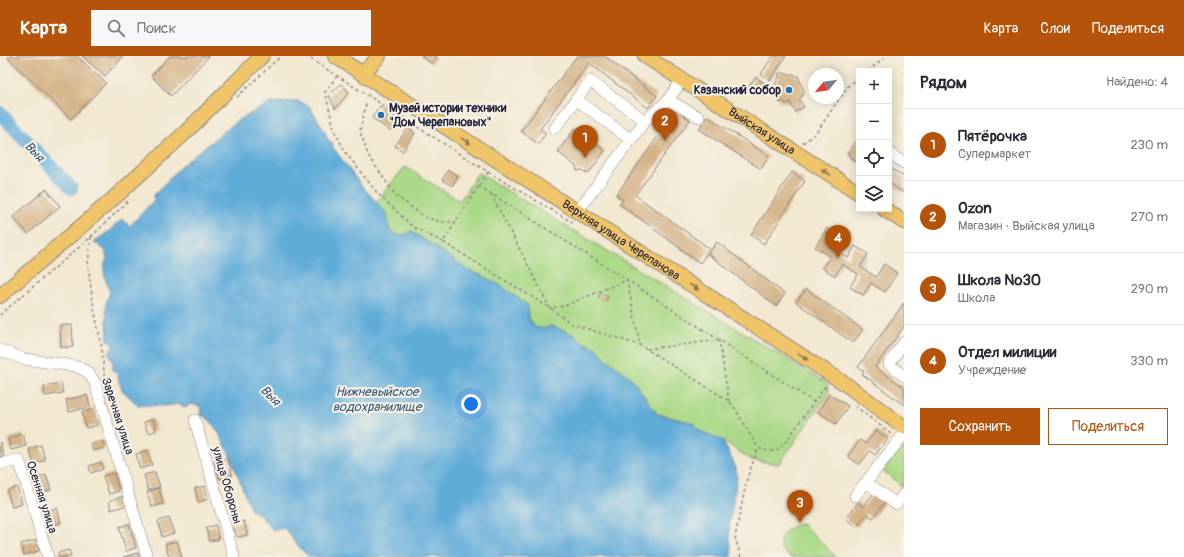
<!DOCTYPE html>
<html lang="ru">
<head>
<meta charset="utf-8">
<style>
  body { margin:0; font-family:Pangolin,sans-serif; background:#f7f7f7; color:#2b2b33 }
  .controls { position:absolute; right:12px; top:12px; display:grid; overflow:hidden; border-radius:0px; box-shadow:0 2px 10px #0003 }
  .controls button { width:36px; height:36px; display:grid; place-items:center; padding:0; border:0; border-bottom:1px solid #e1e1e2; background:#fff; color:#2b2b33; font:20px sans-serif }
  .compass { position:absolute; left:808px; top:12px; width:36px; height:36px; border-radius:50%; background:#fff; box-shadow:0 2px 10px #0003; rotate:241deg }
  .you { position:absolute; left:471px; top:348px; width:14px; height:14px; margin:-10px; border:3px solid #fff; border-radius:50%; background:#1a73e8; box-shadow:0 0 0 6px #1a73e833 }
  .badge { display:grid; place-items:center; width:26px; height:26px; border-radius:50%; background:#b45309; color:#fff; font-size:13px; font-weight:700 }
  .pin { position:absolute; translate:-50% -33px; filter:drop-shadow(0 1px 2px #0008) }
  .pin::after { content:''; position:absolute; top:21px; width:14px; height:12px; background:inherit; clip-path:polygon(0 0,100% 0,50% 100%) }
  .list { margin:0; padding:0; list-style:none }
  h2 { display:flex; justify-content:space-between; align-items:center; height:52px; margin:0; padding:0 16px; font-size:17px }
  h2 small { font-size:13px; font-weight:400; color:#7c7c81 }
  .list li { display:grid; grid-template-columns:26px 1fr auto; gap:12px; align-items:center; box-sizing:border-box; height:72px; padding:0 16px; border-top:1px solid #e1e1e2 }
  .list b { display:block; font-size:15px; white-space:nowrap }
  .list p { margin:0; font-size:13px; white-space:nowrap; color:#7c7c81 }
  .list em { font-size:13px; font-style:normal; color:#7c7c81 }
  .actions { display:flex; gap:8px; padding:12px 16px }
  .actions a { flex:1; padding:9px 0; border:1px solid #b45309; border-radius:0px; text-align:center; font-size:14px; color:#b45309 }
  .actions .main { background:#b45309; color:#fff }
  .icon { flex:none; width:22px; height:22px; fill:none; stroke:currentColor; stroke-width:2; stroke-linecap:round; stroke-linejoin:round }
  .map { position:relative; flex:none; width:904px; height:501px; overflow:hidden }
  header { display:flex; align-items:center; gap:24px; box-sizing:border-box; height:56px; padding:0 20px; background:#b45309; color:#fff }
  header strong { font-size:19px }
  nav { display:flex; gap:22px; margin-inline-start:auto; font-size:14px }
  .search { width:280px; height:36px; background:#f7f7f7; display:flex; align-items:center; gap:10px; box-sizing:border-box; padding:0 14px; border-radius:0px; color:#7c7c81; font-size:15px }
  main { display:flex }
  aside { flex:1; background:#fff }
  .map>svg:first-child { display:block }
  .green { fill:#abd987; stroke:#667e61 }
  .water { fill:#61acd9; stroke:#42678a }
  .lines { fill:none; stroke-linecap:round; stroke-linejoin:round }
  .river { stroke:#61acd9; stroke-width:14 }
  .building { fill:#d4b387 }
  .minor-casing { stroke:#8a8485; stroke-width:12 }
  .major-casing { stroke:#8a8485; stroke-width:16 }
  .path { stroke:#8a8485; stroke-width:1.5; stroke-dasharray:3 3; stroke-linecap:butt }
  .minor { stroke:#fff; stroke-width:11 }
  .major { stroke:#f0c469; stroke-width:14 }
  .oneway { fill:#897352 }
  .poi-dot { fill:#1f6fb2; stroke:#f7f3e8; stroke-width:1.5 }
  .labels { text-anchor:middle; stroke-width:4; stroke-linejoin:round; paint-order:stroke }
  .poi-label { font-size:12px; font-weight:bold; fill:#22223b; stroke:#f7f3e8; text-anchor:end }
  .street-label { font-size:12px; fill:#22223b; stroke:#f7f3e8 }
  .water-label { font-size:13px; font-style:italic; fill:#3b597a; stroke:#f7f3e8 }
</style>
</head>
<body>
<header>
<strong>Карта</strong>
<div class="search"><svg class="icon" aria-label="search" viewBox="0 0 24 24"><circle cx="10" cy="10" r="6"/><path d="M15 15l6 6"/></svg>Поиск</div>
<nav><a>Карта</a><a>Слои</a><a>Поделиться</a></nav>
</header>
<main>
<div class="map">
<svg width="904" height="501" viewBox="0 0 904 501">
  <rect width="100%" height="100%" fill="#f7f3e8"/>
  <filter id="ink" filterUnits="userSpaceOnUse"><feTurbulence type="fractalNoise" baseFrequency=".025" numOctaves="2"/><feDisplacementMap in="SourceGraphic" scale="8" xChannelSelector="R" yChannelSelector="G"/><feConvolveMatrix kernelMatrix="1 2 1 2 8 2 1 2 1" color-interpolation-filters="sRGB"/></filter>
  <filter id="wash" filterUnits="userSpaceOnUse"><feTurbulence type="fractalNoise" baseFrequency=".012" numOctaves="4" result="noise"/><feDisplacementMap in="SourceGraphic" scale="16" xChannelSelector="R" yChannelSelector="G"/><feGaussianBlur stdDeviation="0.9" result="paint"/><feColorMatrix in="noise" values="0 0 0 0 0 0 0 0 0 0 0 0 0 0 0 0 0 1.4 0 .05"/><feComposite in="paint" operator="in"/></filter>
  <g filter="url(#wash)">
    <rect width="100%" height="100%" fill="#f2e7cf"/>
    <path class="green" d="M405 111 460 145 478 117 827 327 829 336 779 408 752 404 723 385 698 374 694 367 657 358 631 322 603 300 597 292 584 287 574 279 552 270 543 273 534 271 528 260 482 219 470 215 411 175 404 179 394 178 389 173 387 165 376 146Z
      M900 389 904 393V432L882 414Z
      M800 468 805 470 836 501H790C787 498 782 495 781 491 777 479 790 470 800 468Z"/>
    <path class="water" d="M297 45 309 50 326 77V82L334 88 332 90 360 128 387 158 389 173 394 178 404 179 411 175 470 215C492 222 509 236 528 249V260L534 271 543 273 551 270 574 279 584 287 597 292 603 300 631 322 657 358 694 367 698 374 723 385 736 412 737 422 729 472 732 501H309L296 488 285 472 273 474 260 459 251 454C239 425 230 391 211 365 208 362 204 360 200 358L201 351 196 349 189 348 186 352 180 348 165 350 138 349 122 334 117 318 113 314V306L109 297 113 289 108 284 106 247 110 236C106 226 101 213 107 203L105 194 94 186 108 176 122 163 130 170 154 144V139L181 110 237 65 270 47Z"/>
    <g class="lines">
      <path class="river" d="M0 57 71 132"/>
    </g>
    <g id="blocks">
      <path class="building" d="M9 0H77L106 27 71 63 8 2Z
        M82 0H123L105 20Z
        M170 0H209L171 40 151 20Z
        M421 0H437L432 8Z
        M577 0H604L657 40 648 52 589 7 540 73 546 77 538 88 521 75Z
        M773 0H786L770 24 761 18Z
        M783 16 785 18H794L795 20H798L805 38H802V41L799 43 804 51 795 56 790 46 786 48 784 45 780 47 774 31 779 21 778 18Z
        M756 21 767 29 761 38 749 30Z
        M341 28 349 36 335 53 329 39Z
        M380 50 398 63 390 75 372 62Z
        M677 54 690 64 635 139 710 193 700 207 620 148 623 144 616 139Z
        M707 60 769 100 761 113 699 73Z
        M408 72 415 77 403 95 395 90Z
        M575 72 605 95 588 118 582 114 577 115 576 110 558 96Z
        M859 83V108L851 102 852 101 848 98 855 86 857 87Z
        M889 111 904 121V137L889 127Z
        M448 114 458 120 452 130 442 124Z
        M792 116 805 125 764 188 751 179Z
        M46 133 60 150 28 178 13 161Z
        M827 172 840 180 832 192 848 202 855 190 868 198 860 211 876 221 884 208 897 217 885 236 871 227 863 239 850 231 858 218 842 208 835 220 822 212 830 200 815 191Z
        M717 186 785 238 776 250 708 198Z
        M806 233 863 274 853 287 796 246Z
        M601 237 608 241 605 246 598 242Z
        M904 247V271L875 311 904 331V349L862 318 864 315 858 311Z
        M60 269H72L73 291H61Z
        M61 327 63 337 45 340 44 330Z
        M829 338 848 350 836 368 818 356Z
        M87 339 90 351 69 356 66 344Z
        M93 353 98 369 86 372 82 356Z
        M153 363 156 375 148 377 144 366Z
        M876 374 888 383 875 399 870 395 859 409 848 400 860 384 866 388Z
        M23 378 26 390 11 394 8 383Z
        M103 385 105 392 93 395 91 388Z
        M0 386 4 400 0 401Z
        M41 389 45 404 34 408 29 393Z
        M147 394 152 409 140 413 136 398Z
        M227 402 233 419 220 423 214 406Z
        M101 406 103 413 91 417 89 410Z
        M155 416 160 431 148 434 144 419Z
        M114 417 119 435 109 438 103 420Z
        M46 419 51 434 39 437 35 422Z
        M205 430 208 443 198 446 195 432Z
        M17 431 22 448 12 451 7 434Z
        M159 432 163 448 152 451 147 436Z
        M874 437 885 446 873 462 867 458 857 471 846 463 858 446 863 451Z
        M124 440 127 449 111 454 109 445Z
        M57 452 61 467 50 470 45 455Z
        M169 462 174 477 162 481 158 465Z
        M244 465 247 479 237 481 233 468Z
        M129 468 136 492 126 495 119 471Z
        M216 469 219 483 209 485 206 472Z
        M36 484 39 495 24 499 21 488Z
        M177 485 182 501H169L165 488Z
        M69 494 71 501H59L58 497Z
        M138 497 139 501H123Z"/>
    </g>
  </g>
  <g filter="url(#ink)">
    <use href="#blocks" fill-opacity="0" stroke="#8a8485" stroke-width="1"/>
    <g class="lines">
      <g class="minor-casing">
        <path id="minor" d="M576 43 631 84
          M668 44 699 61
          M555 72 590 25 645 65
          M889 97 904 107
          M577 156 645 65 668 44 682 24
          M904 286 889 308 904 320
          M0 294 24 303 75 310 88 316 95 327 147 501
          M195 364 234 501
          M0 408 19 404 48 501
          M866 426 896 448 904 438
          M855 440 904 378"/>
      </g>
      <g class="major-casing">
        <g id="major">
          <path id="s1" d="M335 0 844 327 904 371"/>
          <path id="s2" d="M645 0 859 137"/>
          <path d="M363 18 379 0"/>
          <path d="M884 153 904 166"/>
          <path d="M0 240 114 142 187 75 262 0"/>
        </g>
      </g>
      <path class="path" d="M306 0 488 116 572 166
        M868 15 887 0
        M337 20 325 36 335 76 346 97 378 138 413 171 443 186
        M237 41 281 0
        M366 48 360 75 368 99 396 140 425 161 441 166H456
        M803 87 816 77 848 30 859 22
        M488 116 443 186 550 252 572 268 640 289 729 345 734 351 758 392
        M479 130 627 224 814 346
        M491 138 550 252 564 250 627 224
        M870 153 874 155
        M91 181 88 209 93 247 101 287 105 326
        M627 224 640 289
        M0 259 91 181 130 143
        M647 293 719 284 729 345
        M855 350 891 378
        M741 501 735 481 747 423 758 392 767 395H776L784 388 827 328"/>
      <use href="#minor" class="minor"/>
      <use href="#major" class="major"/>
    </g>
    <defs><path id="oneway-solid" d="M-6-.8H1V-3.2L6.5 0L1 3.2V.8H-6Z"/></defs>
    <g class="oneway">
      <use href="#oneway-solid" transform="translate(466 85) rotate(33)"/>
      <use href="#oneway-solid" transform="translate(826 116) rotate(-147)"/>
      <use href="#oneway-solid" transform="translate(694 231) rotate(33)"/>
      <use href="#oneway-solid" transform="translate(803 301) rotate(33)"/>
    </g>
  </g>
  <g class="poi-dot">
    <circle cx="789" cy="34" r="4"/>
    <circle cx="381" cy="59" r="4"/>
  </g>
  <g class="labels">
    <g class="poi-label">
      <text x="781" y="38">Казанский собор</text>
      <text x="389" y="56" text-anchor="start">Музей истории техники<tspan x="389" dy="14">"Дом Черепановых"</tspan></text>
    </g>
    <g class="street-label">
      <text dy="4" stroke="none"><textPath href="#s2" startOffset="139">Выйская улица</textPath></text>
      <text dy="4" stroke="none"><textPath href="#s1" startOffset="340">Верхняя улица Черепанова</textPath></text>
      <text transform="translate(118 360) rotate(72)" y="4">Заречная улица</text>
      <text transform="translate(227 429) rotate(74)" y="4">улица Обороны</text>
      <text transform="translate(42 441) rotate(72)" y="4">Осенняя улица</text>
    </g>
    <g class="water-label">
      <text transform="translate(35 95) rotate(47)" y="5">Выя</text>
      <text x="377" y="340">Нижневыйское<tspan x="377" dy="15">водохранилище</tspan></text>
      <text transform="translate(271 339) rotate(45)" y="5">Выя</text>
    </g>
  </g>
</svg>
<div class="controls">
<button>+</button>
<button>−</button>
<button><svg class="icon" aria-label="locate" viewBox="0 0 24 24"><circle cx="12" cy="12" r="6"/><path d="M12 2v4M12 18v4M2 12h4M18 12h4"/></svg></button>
<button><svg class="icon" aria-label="layers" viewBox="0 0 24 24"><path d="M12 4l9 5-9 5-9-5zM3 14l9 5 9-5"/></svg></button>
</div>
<svg class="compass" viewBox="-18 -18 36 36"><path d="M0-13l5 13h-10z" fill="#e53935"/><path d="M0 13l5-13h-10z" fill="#7c7c81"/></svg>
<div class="you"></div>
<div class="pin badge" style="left:585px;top:102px">1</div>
<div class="pin badge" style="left:665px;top:85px">2</div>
<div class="pin badge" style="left:800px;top:467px">3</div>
<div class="pin badge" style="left:838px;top:202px">4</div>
</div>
<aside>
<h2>Рядом<small>Найдено: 4</small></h2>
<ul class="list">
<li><span class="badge">1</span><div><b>Пятёрочка</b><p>Супермаркет</p></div><em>230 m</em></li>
<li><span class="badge">2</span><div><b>Ozon</b><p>Магазин · Выйская улица</p></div><em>270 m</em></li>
<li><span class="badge">3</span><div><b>Школа №30</b><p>Школа</p></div><em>290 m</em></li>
<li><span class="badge">4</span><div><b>Отдел милиции</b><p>Учреждение</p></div><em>330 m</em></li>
</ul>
<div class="actions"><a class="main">Сохранить</a><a>Поделиться</a></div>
</aside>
</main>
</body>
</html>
